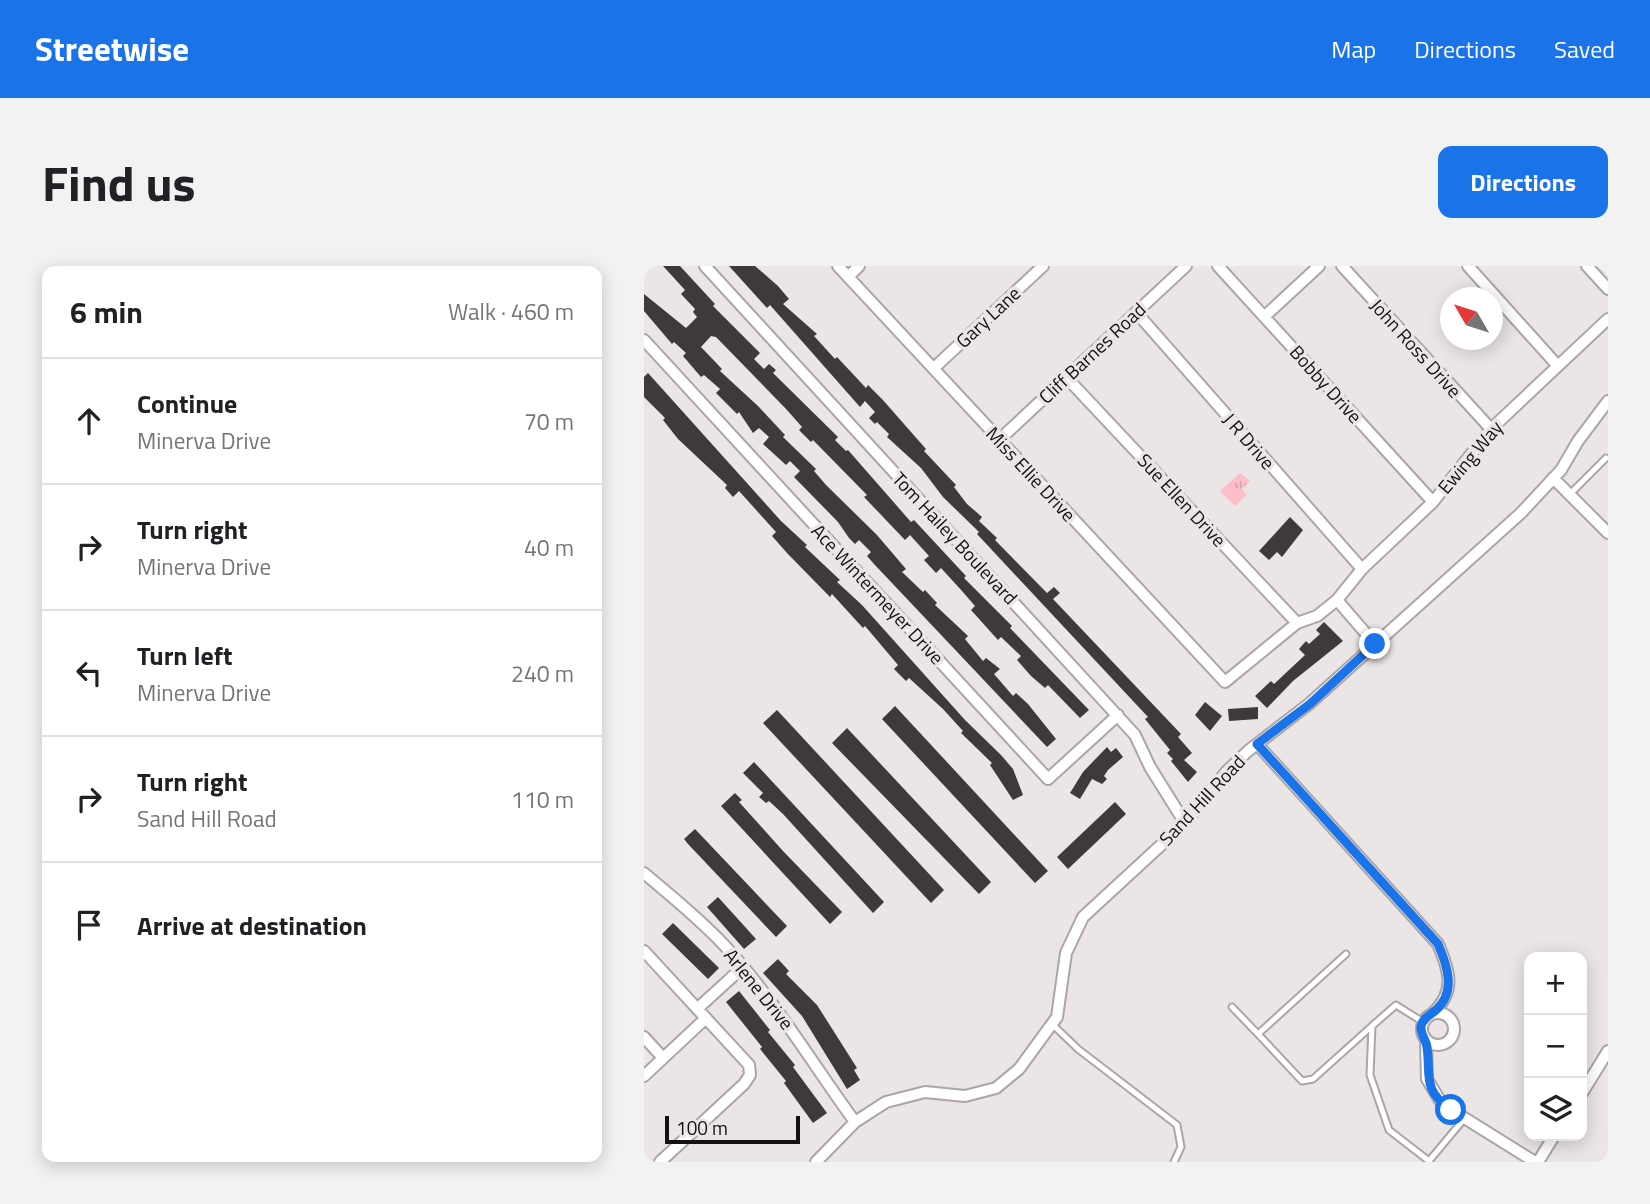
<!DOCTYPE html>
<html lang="en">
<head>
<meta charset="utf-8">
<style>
  body { margin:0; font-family:"Titillium Web",sans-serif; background:#f2f2f2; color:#202124 }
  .controls { position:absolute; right:21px; bottom:21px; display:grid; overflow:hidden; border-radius:14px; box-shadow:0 4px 18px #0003 }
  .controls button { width:63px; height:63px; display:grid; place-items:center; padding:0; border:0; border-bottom:2px solid #e0e0e0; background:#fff; color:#202124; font:35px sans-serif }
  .compass { position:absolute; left:796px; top:21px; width:63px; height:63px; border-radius:50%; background:#fff; box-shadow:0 4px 18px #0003; rotate:309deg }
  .scale { position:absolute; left:21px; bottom:18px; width:135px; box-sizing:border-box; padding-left:7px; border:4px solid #131111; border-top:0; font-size:19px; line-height:24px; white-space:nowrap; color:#131111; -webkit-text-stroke:5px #ece5e6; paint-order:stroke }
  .stop { position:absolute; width:21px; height:21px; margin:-16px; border:5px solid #1a73e8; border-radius:50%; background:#fff }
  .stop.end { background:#1a73e8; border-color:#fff; box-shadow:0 2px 7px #0008 }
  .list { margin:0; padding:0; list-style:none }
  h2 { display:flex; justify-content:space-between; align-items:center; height:91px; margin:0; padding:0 28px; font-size:30px }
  h2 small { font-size:23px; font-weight:400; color:#757577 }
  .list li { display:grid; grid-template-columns:46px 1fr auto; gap:21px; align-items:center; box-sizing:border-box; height:126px; padding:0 28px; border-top:2px solid #e0e0e0 }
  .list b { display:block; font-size:26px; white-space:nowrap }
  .list p { margin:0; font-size:23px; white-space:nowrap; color:#757577 }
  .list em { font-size:23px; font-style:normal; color:#757577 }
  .icon { flex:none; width:38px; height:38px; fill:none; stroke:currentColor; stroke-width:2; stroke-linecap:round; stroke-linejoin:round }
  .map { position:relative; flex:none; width:964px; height:896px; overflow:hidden; border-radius:14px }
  header { display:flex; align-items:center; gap:42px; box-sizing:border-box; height:98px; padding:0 35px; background:#1a73e8; color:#fff }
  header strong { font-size:33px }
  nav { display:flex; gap:38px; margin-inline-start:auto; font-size:24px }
  .intro { display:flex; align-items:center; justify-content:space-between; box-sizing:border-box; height:168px; padding:0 42px }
  h1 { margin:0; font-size:49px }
  .button { padding:18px 32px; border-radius:14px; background:#1a73e8; color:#fff; font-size:24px; font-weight:700 }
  main { display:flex; gap:42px; padding:0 42px }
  aside { flex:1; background:#fff; border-radius:14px; box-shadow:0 4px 18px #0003 }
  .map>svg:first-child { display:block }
  .park { fill:url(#park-tufts) }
  .building { fill:#3f393a }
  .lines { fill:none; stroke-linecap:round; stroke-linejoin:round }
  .lane-casing { stroke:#aca5a6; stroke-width:9 }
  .street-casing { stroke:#aca5a6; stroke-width:14 }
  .lane { stroke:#fff; stroke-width:5 }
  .street { stroke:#fff; stroke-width:10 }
  .route { stroke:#1a73e8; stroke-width:9 }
  .labels { text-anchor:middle; stroke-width:7; stroke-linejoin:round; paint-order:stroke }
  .street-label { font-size:19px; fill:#131111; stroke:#ece5e6 }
</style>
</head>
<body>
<header>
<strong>Streetwise</strong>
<nav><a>Map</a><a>Directions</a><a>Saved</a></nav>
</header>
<div class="intro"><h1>Find us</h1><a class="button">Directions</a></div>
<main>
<aside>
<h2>6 min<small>Walk · 460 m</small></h2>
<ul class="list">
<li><svg class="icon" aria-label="ahead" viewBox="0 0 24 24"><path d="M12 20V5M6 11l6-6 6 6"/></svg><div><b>Continue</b><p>Minerva Drive</p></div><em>70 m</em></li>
<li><svg class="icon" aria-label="right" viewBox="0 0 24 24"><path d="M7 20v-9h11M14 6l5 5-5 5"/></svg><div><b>Turn right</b><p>Minerva Drive</p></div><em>40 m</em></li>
<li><svg class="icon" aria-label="left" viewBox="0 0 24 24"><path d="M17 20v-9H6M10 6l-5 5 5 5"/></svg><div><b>Turn left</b><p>Minerva Drive</p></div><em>240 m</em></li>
<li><svg class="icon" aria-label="right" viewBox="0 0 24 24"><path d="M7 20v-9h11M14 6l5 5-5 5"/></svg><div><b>Turn right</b><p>Sand Hill Road</p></div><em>110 m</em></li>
<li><svg class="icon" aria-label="arrive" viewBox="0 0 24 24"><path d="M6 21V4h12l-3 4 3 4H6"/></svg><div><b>Arrive at destination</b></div></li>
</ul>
</aside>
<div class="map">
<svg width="964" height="896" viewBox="0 0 964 896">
  <defs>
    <pattern id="park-tufts" width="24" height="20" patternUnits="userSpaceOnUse" patternTransform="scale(1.75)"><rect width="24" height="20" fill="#fabfc9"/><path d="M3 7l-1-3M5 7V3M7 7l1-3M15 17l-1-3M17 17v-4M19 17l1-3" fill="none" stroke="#d5a3ac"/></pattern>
  </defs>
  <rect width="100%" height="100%" fill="#ece5e6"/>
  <path class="park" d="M596 207 606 215 598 223 603 229 591 240 576 225Z"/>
  <path class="building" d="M19 0H36L71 38 69 40 116 87 110 93 120 103 125 98 132 104 129 107 194 171 191 174 202 185 204 184 267 256 270 254 322 310 320 312 368 360 366 362 445 444 436 452 404 419 401 422 387 410 373 394 377 390 357 371 354 374 327 344 331 340 318 325 297 302 292 307 280 294 285 290 266 269 261 274 220 231 223 229 169 174 167 176 155 164 158 161 143 144 72 71 67 70 57 81 78 103 76 105 114 140 141 169 139 171 172 203 170 205 182 219 233 269 262 303 258 306 279 326 281 324 293 337 291 339 324 370 321 373 339 395 342 392 356 403 350 408 369 430 372 427 384 438 412 473 403 481 230 298 223 290 227 286 215 274 211 278 205 272 194 256 150 211 156 205 146 195 142 199 119 178 125 171 115 162 109 167 95 146 93 148 72 127 76 123 60 109 57 111 39 90 42 87 30 76 28 78 0 45V28L42 62 53 51 49 46 51 43 37 28 41 24Z
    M85 0H111L134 20 145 33 139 38 173 68 170 70 191 93 193 91 222 122 224 119 238 133 282 183 280 185 312 219 310 221 323 238 338 251 335 255 353 272 351 274 403 327 410 321 416 327 409 333 537 468 534 471 548 487 540 494 553 506 544 516 527 495 529 493 523 487 526 484 501 453 504 451 333 268 335 266 299 231 277 202 243 171 245 168 233 156 231 158 225 152 231 146 221 135 216 141 126 39 123 42Z
    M4 107 137 255 163 279 161 281 196 314 193 316 218 339 321 454 357 489 369 503 379 529 369 534 346 499 348 497 317 467 319 465 299 443 265 412 262 415 250 403 254 399 221 360 219 362 188 328 186 331 143 287 128 270 132 266 95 225 89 231 81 222 83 219 34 173 19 154 21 152 0 131V111Z
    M646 251 659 264 638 291 633 286 625 294 615 285Z
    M680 356 699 375 649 415 623 442 611 430 627 415 630 418 661 389 655 383 662 375 665 378 676 368 672 364Z
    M561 436 578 450 566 465 551 449Z
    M251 440 404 605 391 617 238 453Z
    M614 441V453L585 455 584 443Z
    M133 444 300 624 287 637 119 457Z
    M203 462 347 616 335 628 188 477Z
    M463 481 467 486 472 482 479 491 464 504 460 510 463 513 458 518 448 513 436 533 426 527 439 506Z
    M110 496 240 636 229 647 139 548 125 535 122 537 115 531 119 527 99 507Z
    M91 527 98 534 95 536 139 585 198 646 186 658 77 540Z
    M471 536 482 548 424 603 413 591Z
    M51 563 143 660 132 671 44 578 40 573Z
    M74 631 112 673 100 683 63 641Z
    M29 657 75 702 64 713 18 668Z
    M134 693 145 705 142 708 173 739 213 802 210 804 216 814 203 823 158 750 119 707Z
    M95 725 126 764 124 766 151 799 149 801 183 847 169 857 140 817 142 815 116 783 118 781 82 736Z"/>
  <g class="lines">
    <g class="lane-casing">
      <path id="lane" d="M927 227 962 192
        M702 688 614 768 658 815 669 813 728 760
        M588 741 614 768
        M779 756 752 739 728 760 726 809 745 864 785 895 820 853
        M408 758 434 783 533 859 537 881 530 896"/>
    </g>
    <g class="street-casing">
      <path id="street" d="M61 0 491 469 506 501 541 557
        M194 0 581 416 653 357 673 350 693 334 718 303 789 236 847 163 964 53
        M574 0 789 236
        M698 0 847 163
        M824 0 913 99
        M943 0 964 23
        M204 11 215 0
        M492 46 718 303
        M621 50 675 0
        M0 74 404 513 474 449
        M290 102 399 0
        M422 111 653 357
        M355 174 542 0
        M909 212 964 267
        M693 334 731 378
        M613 478 794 678C806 706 812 726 788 748
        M0 607C27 630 56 653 80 679 130 733 168 797 211 856
        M0 685 105 799 106 809 100 818 16 896
        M53 743 99 701
        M778 763a16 16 0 1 1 32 0a16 16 0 1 1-32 0Z
        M0 771 19 792
        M782 775 783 813 798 838 891 896
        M0 810 62 752
        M938 827 964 785
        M172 896 211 856 242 836 281 826 321 830 352 822 375 803 413 751 422 687 439 651 541 557 583 505 604 485 665 438 877 247 917 204 934 175 964 135
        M894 896 910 870"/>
    </g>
    <use href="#lane" class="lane"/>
    <use href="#street" class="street"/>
  </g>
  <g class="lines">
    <path class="route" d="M731 378 666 438 613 478 794 678C804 701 812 726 792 744 786 749 779 752 777 760 776 768 782 774 783 781 787 810 778 824 807 844"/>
  </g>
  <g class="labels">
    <g class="street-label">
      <text transform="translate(344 51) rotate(-43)" y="7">Gary Lane</text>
      <text transform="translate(772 82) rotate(48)" y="7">John Ross Drive</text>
      <text transform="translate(448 87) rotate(-43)" y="7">Cliff Barnes Road</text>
      <text transform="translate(682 118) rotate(48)" y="7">Bobby Drive</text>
      <text transform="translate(605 175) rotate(49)" y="7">J R Drive</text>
      <text transform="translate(826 191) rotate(-50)" y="7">Ewing Way</text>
      <text transform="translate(387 208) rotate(47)" y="7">Miss Ellie Drive</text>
      <text transform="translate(538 234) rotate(47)" y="7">Sue Ellen Drive</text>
      <text transform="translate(311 272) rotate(47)" y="7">Tom Hailey Boulevard</text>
      <text transform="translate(234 328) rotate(47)" y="7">Ace Wintermeyer Drive</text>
      <text transform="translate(558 534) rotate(-47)" y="7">Sand Hill Road</text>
      <text transform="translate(115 723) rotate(51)" y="7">Arlene Drive</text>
    </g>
  </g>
</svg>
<div class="controls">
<button>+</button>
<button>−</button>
<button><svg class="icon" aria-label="layers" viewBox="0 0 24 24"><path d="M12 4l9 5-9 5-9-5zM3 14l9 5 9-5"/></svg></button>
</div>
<svg class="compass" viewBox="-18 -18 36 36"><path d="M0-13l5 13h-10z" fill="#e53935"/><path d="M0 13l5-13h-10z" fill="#757577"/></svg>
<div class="scale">100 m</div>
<div class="stop" style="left:807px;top:844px"></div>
<div class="stop end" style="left:731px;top:378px"></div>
</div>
</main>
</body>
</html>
